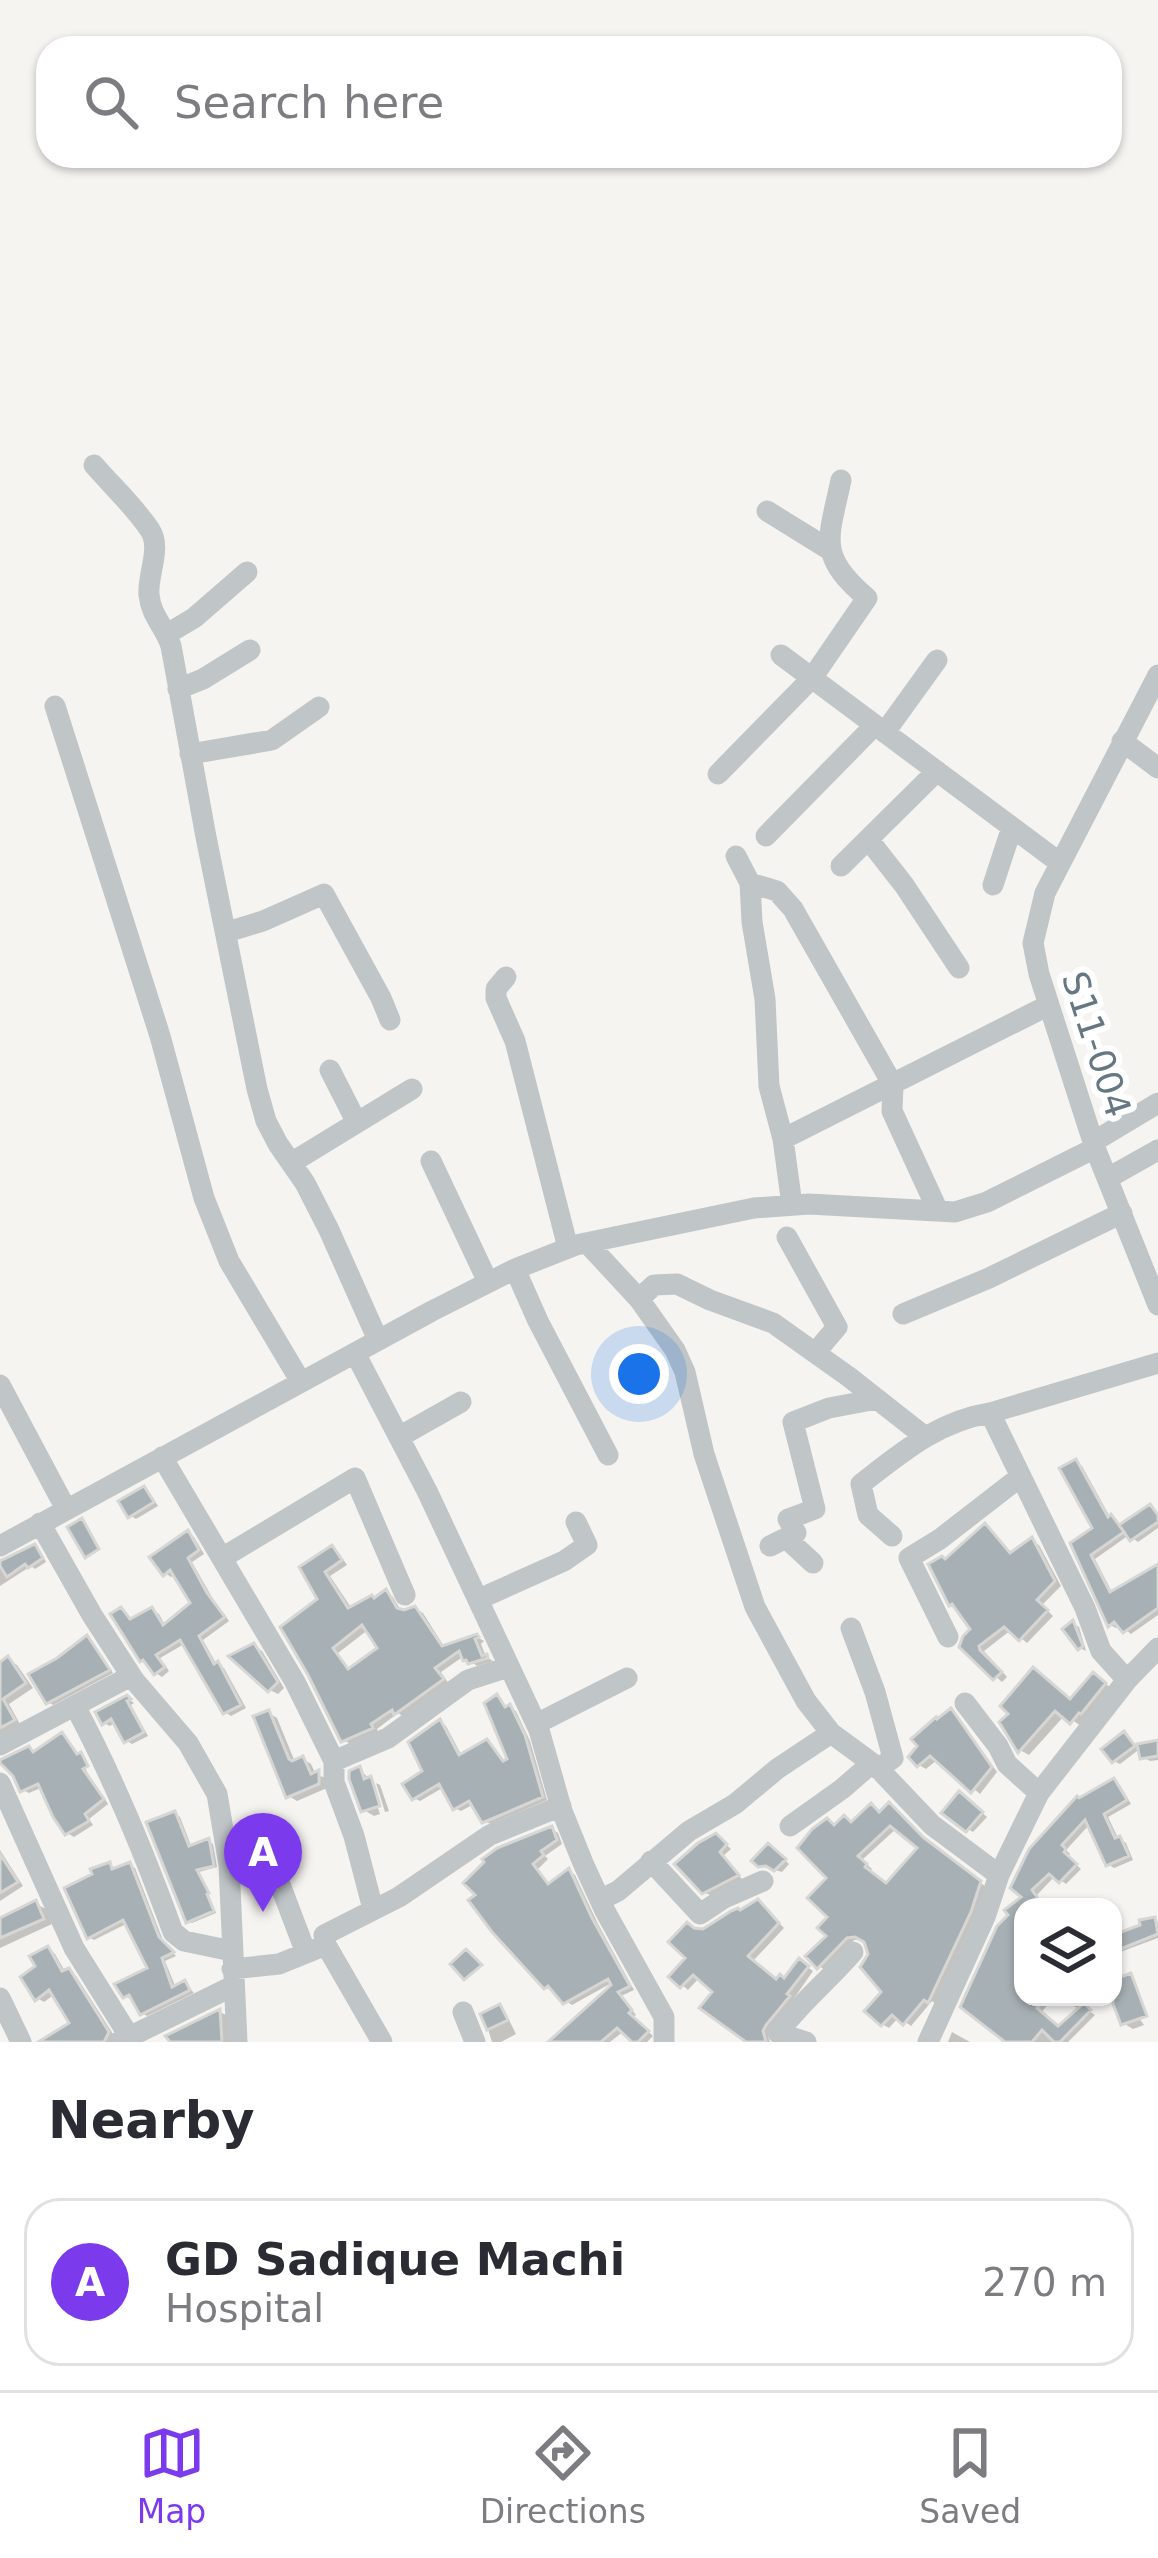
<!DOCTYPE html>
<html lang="en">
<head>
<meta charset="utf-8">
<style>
  body { margin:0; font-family:"DejaVu Sans",sans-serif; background:#f7f7f7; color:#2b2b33 }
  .controls { position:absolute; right:36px; bottom:36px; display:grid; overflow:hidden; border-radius:24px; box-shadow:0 3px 9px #0004 }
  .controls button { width:108px; height:108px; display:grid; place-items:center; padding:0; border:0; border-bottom:3px solid #e1e1e2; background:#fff; color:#2b2b33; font:60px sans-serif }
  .you { position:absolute; left:639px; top:1374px; width:42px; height:42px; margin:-30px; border:9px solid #fff; border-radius:50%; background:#1a73e8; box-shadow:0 0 0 18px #1a73e833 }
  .badge { display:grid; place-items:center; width:78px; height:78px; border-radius:50%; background:#7c3aed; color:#fff; font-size:39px; font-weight:700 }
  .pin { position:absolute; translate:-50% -99px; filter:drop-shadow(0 3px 6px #0008) }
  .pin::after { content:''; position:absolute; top:63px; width:42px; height:36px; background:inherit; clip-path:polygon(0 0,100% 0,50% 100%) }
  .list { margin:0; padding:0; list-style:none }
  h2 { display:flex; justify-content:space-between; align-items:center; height:156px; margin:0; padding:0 48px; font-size:51px }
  h2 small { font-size:39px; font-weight:400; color:#7c7c81 }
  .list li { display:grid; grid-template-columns:78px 1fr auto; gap:36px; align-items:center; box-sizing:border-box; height:168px; margin:0 24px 24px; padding:0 24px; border:3px solid #e1e1e2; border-radius:36px }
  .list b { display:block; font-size:45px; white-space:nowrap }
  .list p { margin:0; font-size:39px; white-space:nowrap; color:#7c7c81 }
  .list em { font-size:39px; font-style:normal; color:#7c7c81 }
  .icon { flex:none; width:66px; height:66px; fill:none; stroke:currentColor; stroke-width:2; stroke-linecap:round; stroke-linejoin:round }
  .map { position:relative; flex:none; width:1158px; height:2042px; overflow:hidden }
  .search { position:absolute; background:#fff; box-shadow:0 3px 9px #0004; left:36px; right:36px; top:36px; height:132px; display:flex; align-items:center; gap:30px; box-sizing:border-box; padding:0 42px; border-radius:36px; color:#7c7c81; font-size:45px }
  .sheet { height:348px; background:#fff }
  nav { display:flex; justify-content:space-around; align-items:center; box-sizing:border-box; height:168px; border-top:3px solid #e1e1e2; background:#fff; font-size:33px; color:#7c7c81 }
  nav a { display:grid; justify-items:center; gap:6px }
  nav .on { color:#7c3aed }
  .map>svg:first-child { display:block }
  .shadow { fill:#0003; fill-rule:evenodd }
  .building { fill:#a7b0b4; stroke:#d6d6d4; stroke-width:3; fill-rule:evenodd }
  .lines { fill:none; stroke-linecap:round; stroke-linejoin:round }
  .minor { stroke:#c0c5c7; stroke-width:21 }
  .labels { text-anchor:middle; stroke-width:12; stroke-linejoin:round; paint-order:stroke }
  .street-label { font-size:36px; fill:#647782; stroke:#fff }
</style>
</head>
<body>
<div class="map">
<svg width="1158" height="2042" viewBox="0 0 1158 2042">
  <rect width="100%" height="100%" fill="#f5f4f1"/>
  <path class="shadow" d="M1076 1463 1082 1466 1110 1517 1121 1527 1150 1507 1158 1514V1528L1138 1542 1129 1535 1095 1559 1113 1594 1158 1568V1615L1131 1634 1120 1625 1116 1628 1110 1625 1074 1544 1096 1529Z
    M144 1489 150 1493 158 1506 136 1519 130 1515Z
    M986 1527 993 1531 1013 1555 1032 1541 1039 1545 1061 1586 1042 1605 1053 1616 1027 1643 1011 1630 984 1651 1007 1677 1002 1682 962 1646 974 1630 946 1562Z
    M188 1534 194 1537 204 1554 192 1562 213 1599 229 1621 203 1640 217 1665 224 1668 246 1708 231 1716 225 1712 186 1643 160 1658 169 1671 162 1677 156 1673 121 1610 132 1621 152 1610 159 1614 166 1627 194 1604 176 1573 171 1577 165 1573Z
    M35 1548 40 1551 46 1562 35 1569 31 1566 0 1586V1567Z
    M332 1548 339 1553 347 1565 330 1576 352 1609 386 1593 393 1597 403 1614 415 1609 423 1613 445 1648 477 1637 484 1641 481 1644 486 1657 493 1661 477 1666 464 1656 441 1672 449 1684 404 1717 398 1713 377 1729 378 1732 351 1744 343 1740 321 1600 303 1567ZM369 1629 382 1649 351 1671 338 1653Z
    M1074 1624 1079 1627 1086 1651 1080 1648Z
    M87 1639 92 1642 113 1673 53 1705 48 1702Z
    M254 1646 262 1651 284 1688 278 1694 270 1690Z
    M8 1660 17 1665 33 1688 9 1704 21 1726 0 1738V1666Z
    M1103 1681 1113 1690 1081 1726 1065 1715 1029 1755 1020 1750 1002 1723 1013 1714 1072 1702Z
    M127 1698 134 1703 131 1705 148 1736 132 1744 127 1741 116 1722 110 1726 104 1723Z
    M497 1698 508 1709 516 1711 530 1741 547 1800 490 1824 484 1820 474 1804 461 1811 455 1808 444 1787 420 1801 414 1798 426 1772 440 1722 446 1726 462 1756 487 1743 493 1746 505 1763 510 1760Z
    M952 1712 958 1716 997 1772 980 1794 938 1759 926 1769 919 1765Z
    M269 1713 277 1718 295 1762 303 1759 311 1764 316 1775 327 1778V1788L297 1801 289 1796Z
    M1124 1735 1137 1747 1158 1743V1760L1150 1761 1143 1757 1141 1748 1120 1764 1114 1761Z
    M62 1736 68 1739 80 1756 87 1772 108 1804 89 1819 93 1825 74 1837 67 1833 43 1787 29 1793 23 1790 36 1754Z
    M359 1770 373 1781H369L380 1814 374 1816 364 1810Z
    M1114 1781 1120 1785 1131 1804 1108 1817 1118 1838 1126 1843 1133 1860 1114 1868 1108 1864 1090 1824 1066 1850 1070 1854 1068 1857 1081 1869 1066 1884 1055 1876 1037 1895 1045 1907H1023V1997H1054L1040 2014 1059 2029 1081 2010 1072 2005 1068 1997H1086L1087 2003 1082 2006 1095 2015 1068 2042H1010L964 2007 1026 1898 1014 1888Z
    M376 1783 380 1785 389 1811 385 1812Z
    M965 1798 987 1817 973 1832 968 1829Z
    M890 1806 929 1844 986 1887 977 1915 936 2004 932 2001 911 2026 899 2017 889 2028 882 2024 886 1992 864 1939 854 1940 825 1970 819 1966 830 1936 831 1878 835 1828 853 1824 872 1807 881 1814ZM897 1828 921 1847 887 1886 869 1872 872 1869 862 1860Z
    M175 1814 180 1817 192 1848 209 1842 213 1844 217 1867 199 1872 216 1913 192 1923 188 1921Z
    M552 1829 558 1833 562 1844 545 1856 548 1859 538 1869 550 1886 569 1872 575 1875 598 1924 634 1990 621 1996 636 2015 633 2017 653 2036 647 2042H637L624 2031 610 2042H553L617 1980 572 2005 546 1987 495 1930Z
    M721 1840 731 1849 723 1856 742 1879 710 1895 704 1892Z
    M0 1850 23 1886 0 1901Z
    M774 1850 789 1864 782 1872 759 1865Z
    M109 1865 115 1869 130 1865 135 1868 164 1943 176 1956 165 1961 176 1988 185 1983 194 1993 147 2016 142 2013 134 1997 131 1999 125 1996 151 1970 128 1923 94 1940 89 1937Z
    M759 1903 784 1928 752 1962 777 1982 786 1981 800 1962 813 1971 768 2036 770 2042H747L716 1992 700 1977 688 1990 672 1976 703 1932Z
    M36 1904 46 1909 52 1924 0 1948V1922Z
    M1155 1920 1158 1922V1938L1120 1952 1114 1949 1113 1938Z
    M48 1949 55 1954 66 1973 69 1971 76 1976 115 2037 112 2042H52L73 2024 55 1994 44 2002 37 1998 39 1967Z
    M1113 1987 1119 1990 1144 2025 1133 2029 1123 2023 1113 1995Z
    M500 2008 504 2010 516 2034 501 2042H492L484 2016Z
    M220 2012 226 2015 228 2042H174L170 2037Z
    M952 2032 970 2042H948Z"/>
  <path class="building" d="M1076 1459 1108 1517 1111 1514 1124 1532 1091 1555 1110 1592 1158 1564V1608L1123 1633 1114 1622 1108 1627 1070 1543 1092 1528 1059 1468Z
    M144 1486 154 1502 128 1518 118 1501Z
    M1150 1504 1158 1515V1522L1130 1541 1119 1525Z
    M82 1518 99 1549 85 1558 67 1527Z
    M985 1523 1010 1553 1032 1537 1055 1581 1037 1600 1048 1610 1019 1641 1004 1627 979 1646 980 1650 1002 1672 993 1680 959 1647 963 1636 970 1629 952 1604 949 1606 928 1564 942 1556 945 1559Z
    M188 1530 199 1550 188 1558 207 1593 225 1617 199 1636 214 1664 218 1661 241 1705 223 1714 180 1640 156 1655 165 1667 154 1675 143 1660 140 1662 110 1614 121 1607 130 1619 152 1607 163 1625 190 1603 170 1570 163 1576 149 1557Z
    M35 1544 43 1558 28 1568 25 1564 7 1577 0 1566V1561Z
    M332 1545 342 1560 325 1572 348 1608 372 1595 374 1598 386 1589 397 1608 404 1610 415 1606 442 1646 477 1634 479 1637 475 1639 482 1656 487 1654 488 1658 468 1664 466 1660 463 1661 459 1651 435 1668 444 1679 394 1715 392 1710 371 1724 373 1728 341 1742 308 1675 280 1627 317 1599 299 1567ZM362 1625 377 1648 348 1669 333 1648Z
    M1073 1620 1083 1646 1078 1650 1062 1629Z
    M87 1635 110 1670 46 1704 28 1674 57 1658Z
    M254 1643 278 1682 268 1692 228 1656Z
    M8 1656 26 1683 3 1699 15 1720 0 1728V1662Z
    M1033 1667 1070 1699 1093 1672 1106 1683 1081 1714 1079 1713 1070 1724 1055 1711 1018 1753 999 1722 1008 1714 1000 1706Z
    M497 1694 505 1707 510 1704 525 1735 543 1797 482 1823 469 1801 453 1810 439 1784 412 1800 402 1784 422 1771 408 1742 440 1719 459 1755 487 1739 503 1761 507 1759 484 1703Z
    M127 1695 131 1699 127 1701 144 1732 124 1743 111 1719 102 1725 95 1712Z
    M951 1708 992 1767 971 1793 930 1756 917 1767 908 1757 917 1746 911 1739 936 1717 937 1719Z
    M269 1710 289 1759 292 1761 303 1756 311 1774 319 1770V1784L286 1798 253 1716Z
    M1124 1731 1135 1746 1112 1763 1101 1749Z
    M62 1732 77 1754 81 1752 88 1766 83 1769 104 1799 85 1814 89 1821 65 1835 53 1817 38 1784 20 1792 13 1776 0 1763V1760L29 1746 33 1752Z
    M1158 1740V1756L1140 1759 1137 1744Z
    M360 1766 364 1779 371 1776 380 1806 361 1812 349 1779V1771Z
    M1114 1778 1127 1800 1104 1814 1115 1838 1120 1836 1129 1856 1106 1866 1085 1820 1062 1845 1066 1849 1064 1852 1077 1864 1059 1883 1049 1874 1032 1890 1044 1907H1023V1997H1046L1037 2008 1058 2026 1084 2003 1091 2010 1060 2042H1054L1042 2030 1032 2042H1005L960 2007 997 1926 1008 1915 1004 1910 1021 1897 1010 1888 1029 1849 1077 1796 1079 1798Z
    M959 1791 983 1812 966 1832 941 1813Z
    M889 1802 923 1837 981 1881 971 1912 928 2003 924 2000 903 2025 892 2015 881 2026 864 2011 881 1992 860 1967 868 1954 864 1942 855 1937 847 1938 817 1969 805 1956 826 1936 817 1928 827 1917 807 1898 826 1878 797 1848 812 1829 827 1818 834 1825 844 1815 851 1822 871 1803 879 1812ZM890 1826 917 1848 886 1883 865 1867 867 1864 858 1856Z
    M175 1811 189 1846 209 1838 214 1866 197 1870 209 1893 207 1894 214 1911 186 1923 146 1822Z
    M552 1826 557 1840 541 1851 544 1855 533 1864 548 1884 569 1868 592 1918 630 1986 618 1992 632 2010 629 2013 649 2031 638 2042H632L617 2028 601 2042H548L611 1985 608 1979 563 2004 548 1986 544 1989 492 1932 468 1900 475 1895 463 1883 484 1862 482 1859 497 1848Z
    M716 1833 727 1844 720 1852 739 1875 702 1894 674 1864 698 1843Z
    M768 1843 786 1859 774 1871 766 1866 758 1867 751 1861Z
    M0 1854 18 1882 0 1893Z
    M110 1862 112 1869 130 1862 159 1937 174 1952 162 1958 172 1987 185 1980 190 1990 140 2015 129 1995 123 1998 114 1984 147 1968 123 1920 87 1939 64 1888 92 1874 90 1869Z
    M758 1899 779 1923 748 1956 776 1979 780 1974 784 1978 799 1958 809 1966 787 1994 790 1996 766 2025 763 2031 766 2042H746L699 2008 712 1992 693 1975 680 1988 668 1977 685 1958 668 1942 687 1922 694 1928 703 1929 731 1911 738 1908 740 1910Z
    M36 1900 44 1919 0 1938V1918Z
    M1155 1917 1158 1934 1113 1952V1935L1140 1925 1139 1920Z
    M48 1946 62 1971 69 1968 109 2032 104 2042H38L69 2023 49 1990 35 2001 20 1977 35 1966 29 1956Z
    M466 1949 482 1965 464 1980 450 1964Z
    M1131 1973 1147 2016 1121 2025 1113 2004V1980Z
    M500 2004 508 2020 487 2030 480 2014Z
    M220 2009 222 2042H170L165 2036Z"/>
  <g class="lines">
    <path class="minor" d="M94 465C112 486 135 507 150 530 162 548 147 575 149 595 151 616 165 627 171 646L206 837 257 1089 266 1121 278 1144 305 1183 329 1230 378 1340
      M767 511 830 550
      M167 634 194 618 247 572
      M781 655 1060 863
      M1158 675 1045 893 1033 943 1039 974 1095 1148 1158 1305
      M178 689 203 679 250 650
      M55 706 160 1036 204 1198 229 1261 301 1382
      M885 732 937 660
      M1122 741 1158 768
      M190 754 272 740 319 707
      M718 774 812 678 867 598C816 555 829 538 841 480
      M766 836 875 725
      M868 839 904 885 959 968
      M736 856 750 883 752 922 765 999 769 1086 783 1139 792 1205
      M841 866 937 771
      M750 883 777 891 793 909 893 1085 892 1111 938 1211
      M993 885 1012 827
      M227 932 263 921 324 894 381 998 390 1020
      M506 977 496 989V998L515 1041 568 1248
      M330 1070 357 1123
      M783 1139 1049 1005
      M1093 1142 1158 1103
      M431 1161 488 1282
      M291 1163 412 1089
      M1108 1178 1158 1150
      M787 1237 837 1327 815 1353
      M588 1244 639 1299 675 1350 685 1372 704 1454 755 1607 806 1701 831 1733 876 1766 932 1825 999 1875
      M515 1269 538 1321 608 1455
      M639 1299 654 1285 677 1284 710 1300 773 1323 849 1377 924 1436
      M903 1314 989 1278 1122 1213
      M355 1353 427 1491 539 1730 562 1811 583 1863 605 1911 664 2017V2042
      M0 1385 66 1509
      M990 1413 1085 1608 1101 1651 1127 1680
      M399 1437 461 1402
      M162 1457 295 1682 334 1761 388 1738 468 1680 508 1667
      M40 1523 92 1615 134 1680 188 1743 217 1794 229 1865 237 2042
      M892 1536 868 1515 861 1484C901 1453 938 1421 990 1413L1158 1363
      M786 1538 813 1563
      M0 1546 432 1311 515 1269 576 1245 754 1208 809 1204 955 1212 987 1202 1095 1148
      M770 1546 796 1533 788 1519 815 1509 793 1422 829 1408 877 1399
      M222 1558 355 1478 405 1595
      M479 1599 564 1561 587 1545 576 1522
      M851 1628 875 1692 893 1758 878 1769
      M948 1637 909 1558 940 1539 1020 1477
      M965 1703 998 1746 1007 1764 1039 1793
      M75 1706C114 1779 145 1855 173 1932L184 1941 232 1951
      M536 1724 627 1678
      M0 1745 131 1676
      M334 1761V1782L354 1836 373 1909
      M0 1783 74 1948 129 2036
      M790 1826 842 1789 872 1763
      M262 1837 306 1953
      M651 1861 700 1914 724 1898 763 1881
      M600 1900 618 1891 689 1831 735 1804 777 1769 831 1733
      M326 1945 382 2042
      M232 1969 279 1964 326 1945 324 1935 399 1897 490 1835 561 1806
      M0 1998 21 2042
      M463 2012 475 2042
      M119 2042 233 1986
      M806 2042 778 2033C800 2003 829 1980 853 1952
      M928 2042 985 1917 999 1875 1039 1793 1127 1680 1158 1648"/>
  </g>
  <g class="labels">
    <g class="street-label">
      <text transform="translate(1097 1044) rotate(72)" y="13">S11-004</text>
    </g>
  </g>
</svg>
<div class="controls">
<button><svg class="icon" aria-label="layers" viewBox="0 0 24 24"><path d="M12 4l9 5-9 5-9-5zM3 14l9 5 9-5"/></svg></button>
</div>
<div class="you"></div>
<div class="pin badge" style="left:263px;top:1912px">A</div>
<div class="search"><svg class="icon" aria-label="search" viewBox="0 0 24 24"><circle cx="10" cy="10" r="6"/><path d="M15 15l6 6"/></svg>Search here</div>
</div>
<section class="sheet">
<h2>Nearby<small></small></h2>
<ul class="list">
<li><span class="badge">A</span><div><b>GD Sadique Machi</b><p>Hospital</p></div><em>270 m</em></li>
</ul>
</section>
<nav>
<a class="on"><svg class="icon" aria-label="map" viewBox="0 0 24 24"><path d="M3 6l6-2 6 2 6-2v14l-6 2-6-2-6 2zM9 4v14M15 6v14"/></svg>Map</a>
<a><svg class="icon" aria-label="directions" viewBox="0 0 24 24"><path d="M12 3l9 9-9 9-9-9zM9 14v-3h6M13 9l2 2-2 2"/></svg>Directions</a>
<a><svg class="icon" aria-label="saved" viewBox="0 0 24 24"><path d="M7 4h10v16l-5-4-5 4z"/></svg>Saved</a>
</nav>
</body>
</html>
